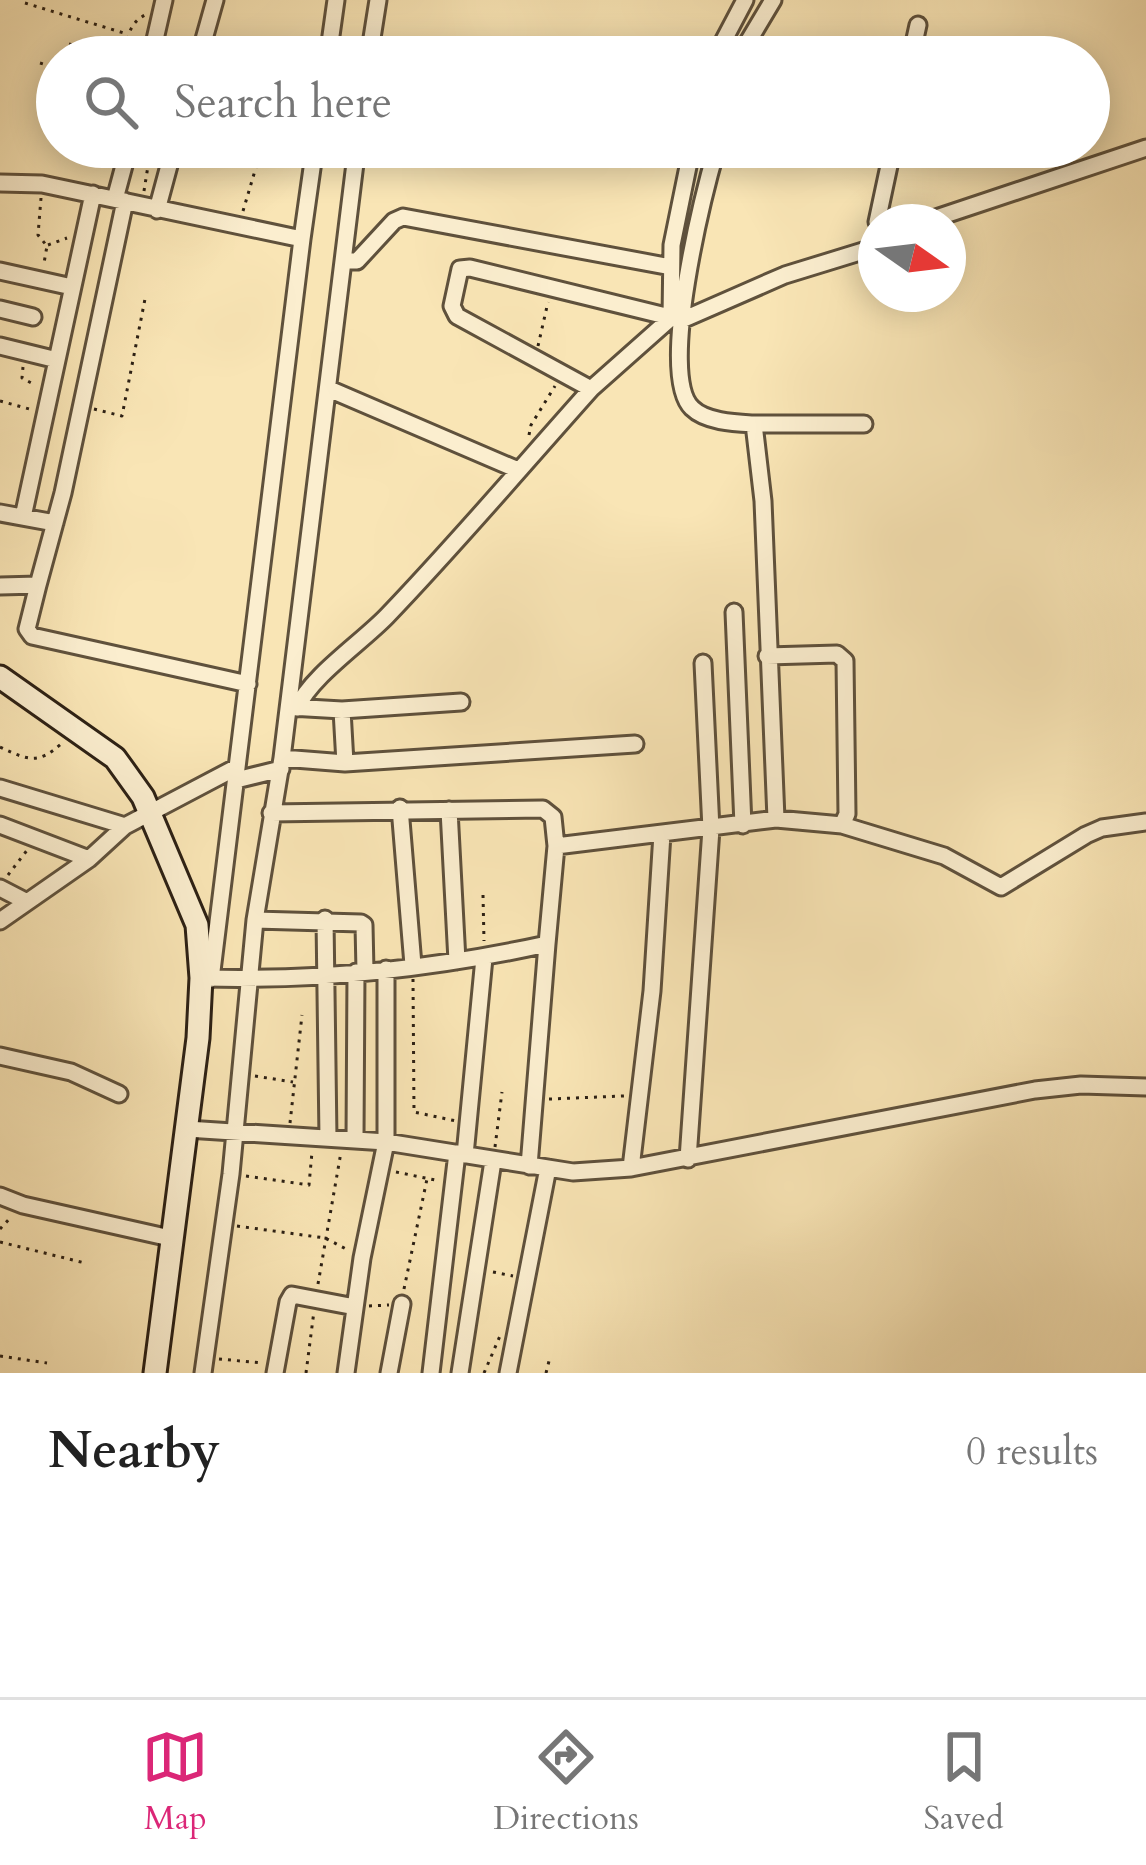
<!DOCTYPE html>
<html lang="en">
<head>
<meta charset="utf-8">
<style>
  body { margin:0; font-family:Cardo,serif; background:#f6f6f6; color:#222 }
  .compass { position:absolute; left:858px; top:204px; width:108px; height:108px; border-radius:50%; background:#fff; box-shadow:0 6px 30px #0003; rotate:104deg }
  .list { margin:0; padding:0; list-style:none }
  h2 { display:flex; justify-content:space-between; align-items:center; height:156px; margin:0; padding:0 48px; font-size:51px }
  h2 small { font-size:39px; font-weight:400; color:#767676 }
  .icon { flex:none; width:66px; height:66px; fill:none; stroke:currentColor; stroke-width:2; stroke-linecap:round; stroke-linejoin:round }
  .map { position:relative; flex:none; width:1146px; height:1373px; overflow:hidden }
  .search { position:absolute; background:#fff; box-shadow:0 6px 30px #0003; left:36px; right:36px; top:36px; height:132px; display:flex; align-items:center; gap:30px; box-sizing:border-box; padding:0 42px; border-radius:66px; color:#767676; font-size:45px }
  .sheet { height:324px; background:#fff }
  nav { display:flex; justify-content:space-around; align-items:center; box-sizing:border-box; height:168px; border-top:3px solid #e0e0e0; background:#fff; font-size:33px; color:#767676 }
  nav a { display:grid; justify-items:center; gap:6px }
  nav .on { color:#db2777 }
  .map>svg:first-child { display:block }
  .lines { fill:none; stroke-linecap:round; stroke-linejoin:round }
  .street-casing { stroke:#5f513c; stroke-width:21 }
  .secondary-casing { stroke:#2c2014; stroke-width:27 }
  .path { stroke:#2c2014; stroke-width:3; stroke-dasharray:3 6; stroke-linecap:butt }
  .street { stroke:#fbeecf; stroke-width:15 }
  .secondary { stroke:#fbeecf; stroke-width:21 }
</style>
</head>
<body>
<div class="map">
<svg width="1146" height="1373" viewBox="0 0 1146 1373">
  <rect width="100%" height="100%" fill="#f9e5b5"/>
  <filter id="stains"><feTurbulence type="fractalNoise" baseFrequency=".00167" numOctaves="4"/><feColorMatrix values="0 0 0 0 .2 0 0 0 0 .09 0 0 0 0 .02 0 0 0 .5 -.17"/></filter>
  <radialGradient id="worn" r=".72"><stop offset=".6" stop-color="#630" stop-opacity="0"/><stop offset="1" stop-color="#630" stop-opacity=".3"/></radialGradient>
  <g class="lines">
    <g class="street-casing">
      <path id="street" d="M151 57 164 0
        M199 57 215 0
        M328 57 336 0
        M369 57 378 0
        M715 57 745 0
        M739 57 773 0
        M911 57 918 25
        M0 183 42 184 302 239 211 979
        M115 199 129 147
        M157 210 174 147
        M877 222 893 147
        M924 222 1146 148
        M302 239 315 147
        M343 261H357L394 221 403 217 671 267
        M0 271 72 287
        M0 309 33 317
        M0 346 57 360
        M329 389 518 470
        M591 389 671 318 672 245 692 147
        M754 424H864
        M0 513 55 523
        M23 517 93 194
        M38 585 27 629 32 636 248 684
        M0 586 38 585 63 493 125 201
        M734 612 743 825
        M767 656 837 654 845 661 847 814 842 825 776 819
        M290 707 342 710 461 702
        M297 708C311 676 361 643 387 616 457 543 523 465 591 389L457 316 452 306 460 269 470 268 682 320 785 275 876 247
        M282 758 357 147
        M345 763 635 744
        M236 780 281 769
        M0 788 125 826
        M400 808 413 965
        M449 810 457 961
        M271 813 543 809 553 817 556 846 547 944
        M0 825 89 859
        M842 825 944 856 1001 887 1086 835 1102 828 1146 822
        M556 846 776 819 763 501 754 424C736 423 706 422 692 408 657 375 704 192 717 147
        M0 888 27 902
        M325 919 328 1138
        M255 920 361 923 364 925 365 971
        M0 921 89 859 125 826 237 767
        M205 978C318 981 437 968 547 944L529 1166
        M0 1056 71 1072 119 1094
        M187 1129 386 1142 573 1172 631 1168 652 991 662 834
        M355 1139 356 972
        M465 1155 484 958
        M688 1159 711 829 703 663
        M631 1168 1035 1090 1081 1085 1146 1087
        M0 1196 23 1205 170 1238
        M203 1373 231 1174 255 920 282 758 345 763 342 710
        M275 1373 288 1302 292 1295 355 1307
        M346 1373 362 1258 386 1142V969
        M389 1373 402 1304
        M431 1373 457 1153
        M460 1373 493 1161
        M508 1373 548 1168"/>
    </g>
    <g class="secondary-casing">
      <path id="secondary" d="M0 677 115 758 143 797 197 925 201 978 198 1038 155 1373"/>
    </g>
    <path class="path" d="M25 3 127 34
      M69 44 124 56
      M126 57C127 38 128 23 147 14
      M40 63 57 68
      M144 191 151 147
      M41 198 38 235 47 246 44 263
      M243 211 262 147
      M48 245 67 238
      M538 346 548 302
      M23 367 22 378 35 385
      M0 401 33 410
      M94 409 122 416 145 299
      M529 435 531 425 555 386
      M0 747C28 760 37 765 61 744
      M8 875 28 849
      M483 895 484 941
      M413 979 414 1112 456 1121
      M255 1076 293 1082
      M549 1099 624 1096
      M290 1123 302 1015
      M495 1147 502 1092
      M396 1172 440 1181
      M246 1176 309 1185 312 1152
      M237 1226 325 1238 350 1251
      M0 1229 11 1217
      M0 1242 85 1263
      M493 1272 513 1276
      M318 1284 341 1152
      M404 1289 427 1179
      M369 1306 389 1305
      M0 1356 47 1363
      M219 1359 263 1363
      M306 1373 314 1311
      M484 1373 500 1336
      M546 1373 549 1361"/>
    <use href="#street" class="street"/>
    <use href="#secondary" class="secondary"/>
  </g>
  <rect width="100%" height="100%" filter="url(#stains)"/>
  <rect width="100%" height="100%" fill="url(#worn)"/>
</svg>
<svg class="compass" viewBox="-18 -18 36 36"><path d="M0-13l5 13h-10z" fill="#e53935"/><path d="M0 13l5-13h-10z" fill="#767676"/></svg>
<div class="search"><svg class="icon" aria-label="search" viewBox="0 0 24 24"><circle cx="10" cy="10" r="6"/><path d="M15 15l6 6"/></svg>Search here</div>
</div>
<section class="sheet">
<h2>Nearby<small>0 results</small></h2>
<ul class="list">
</ul>
</section>
<nav>
<a class="on"><svg class="icon" aria-label="map" viewBox="0 0 24 24"><path d="M3 6l6-2 6 2 6-2v14l-6 2-6-2-6 2zM9 4v14M15 6v14"/></svg>Map</a>
<a><svg class="icon" aria-label="directions" viewBox="0 0 24 24"><path d="M12 3l9 9-9 9-9-9zM9 14v-3h6M13 9l2 2-2 2"/></svg>Directions</a>
<a><svg class="icon" aria-label="saved" viewBox="0 0 24 24"><path d="M7 4h10v16l-5-4-5 4z"/></svg>Saved</a>
</nav>
</body>
</html>
